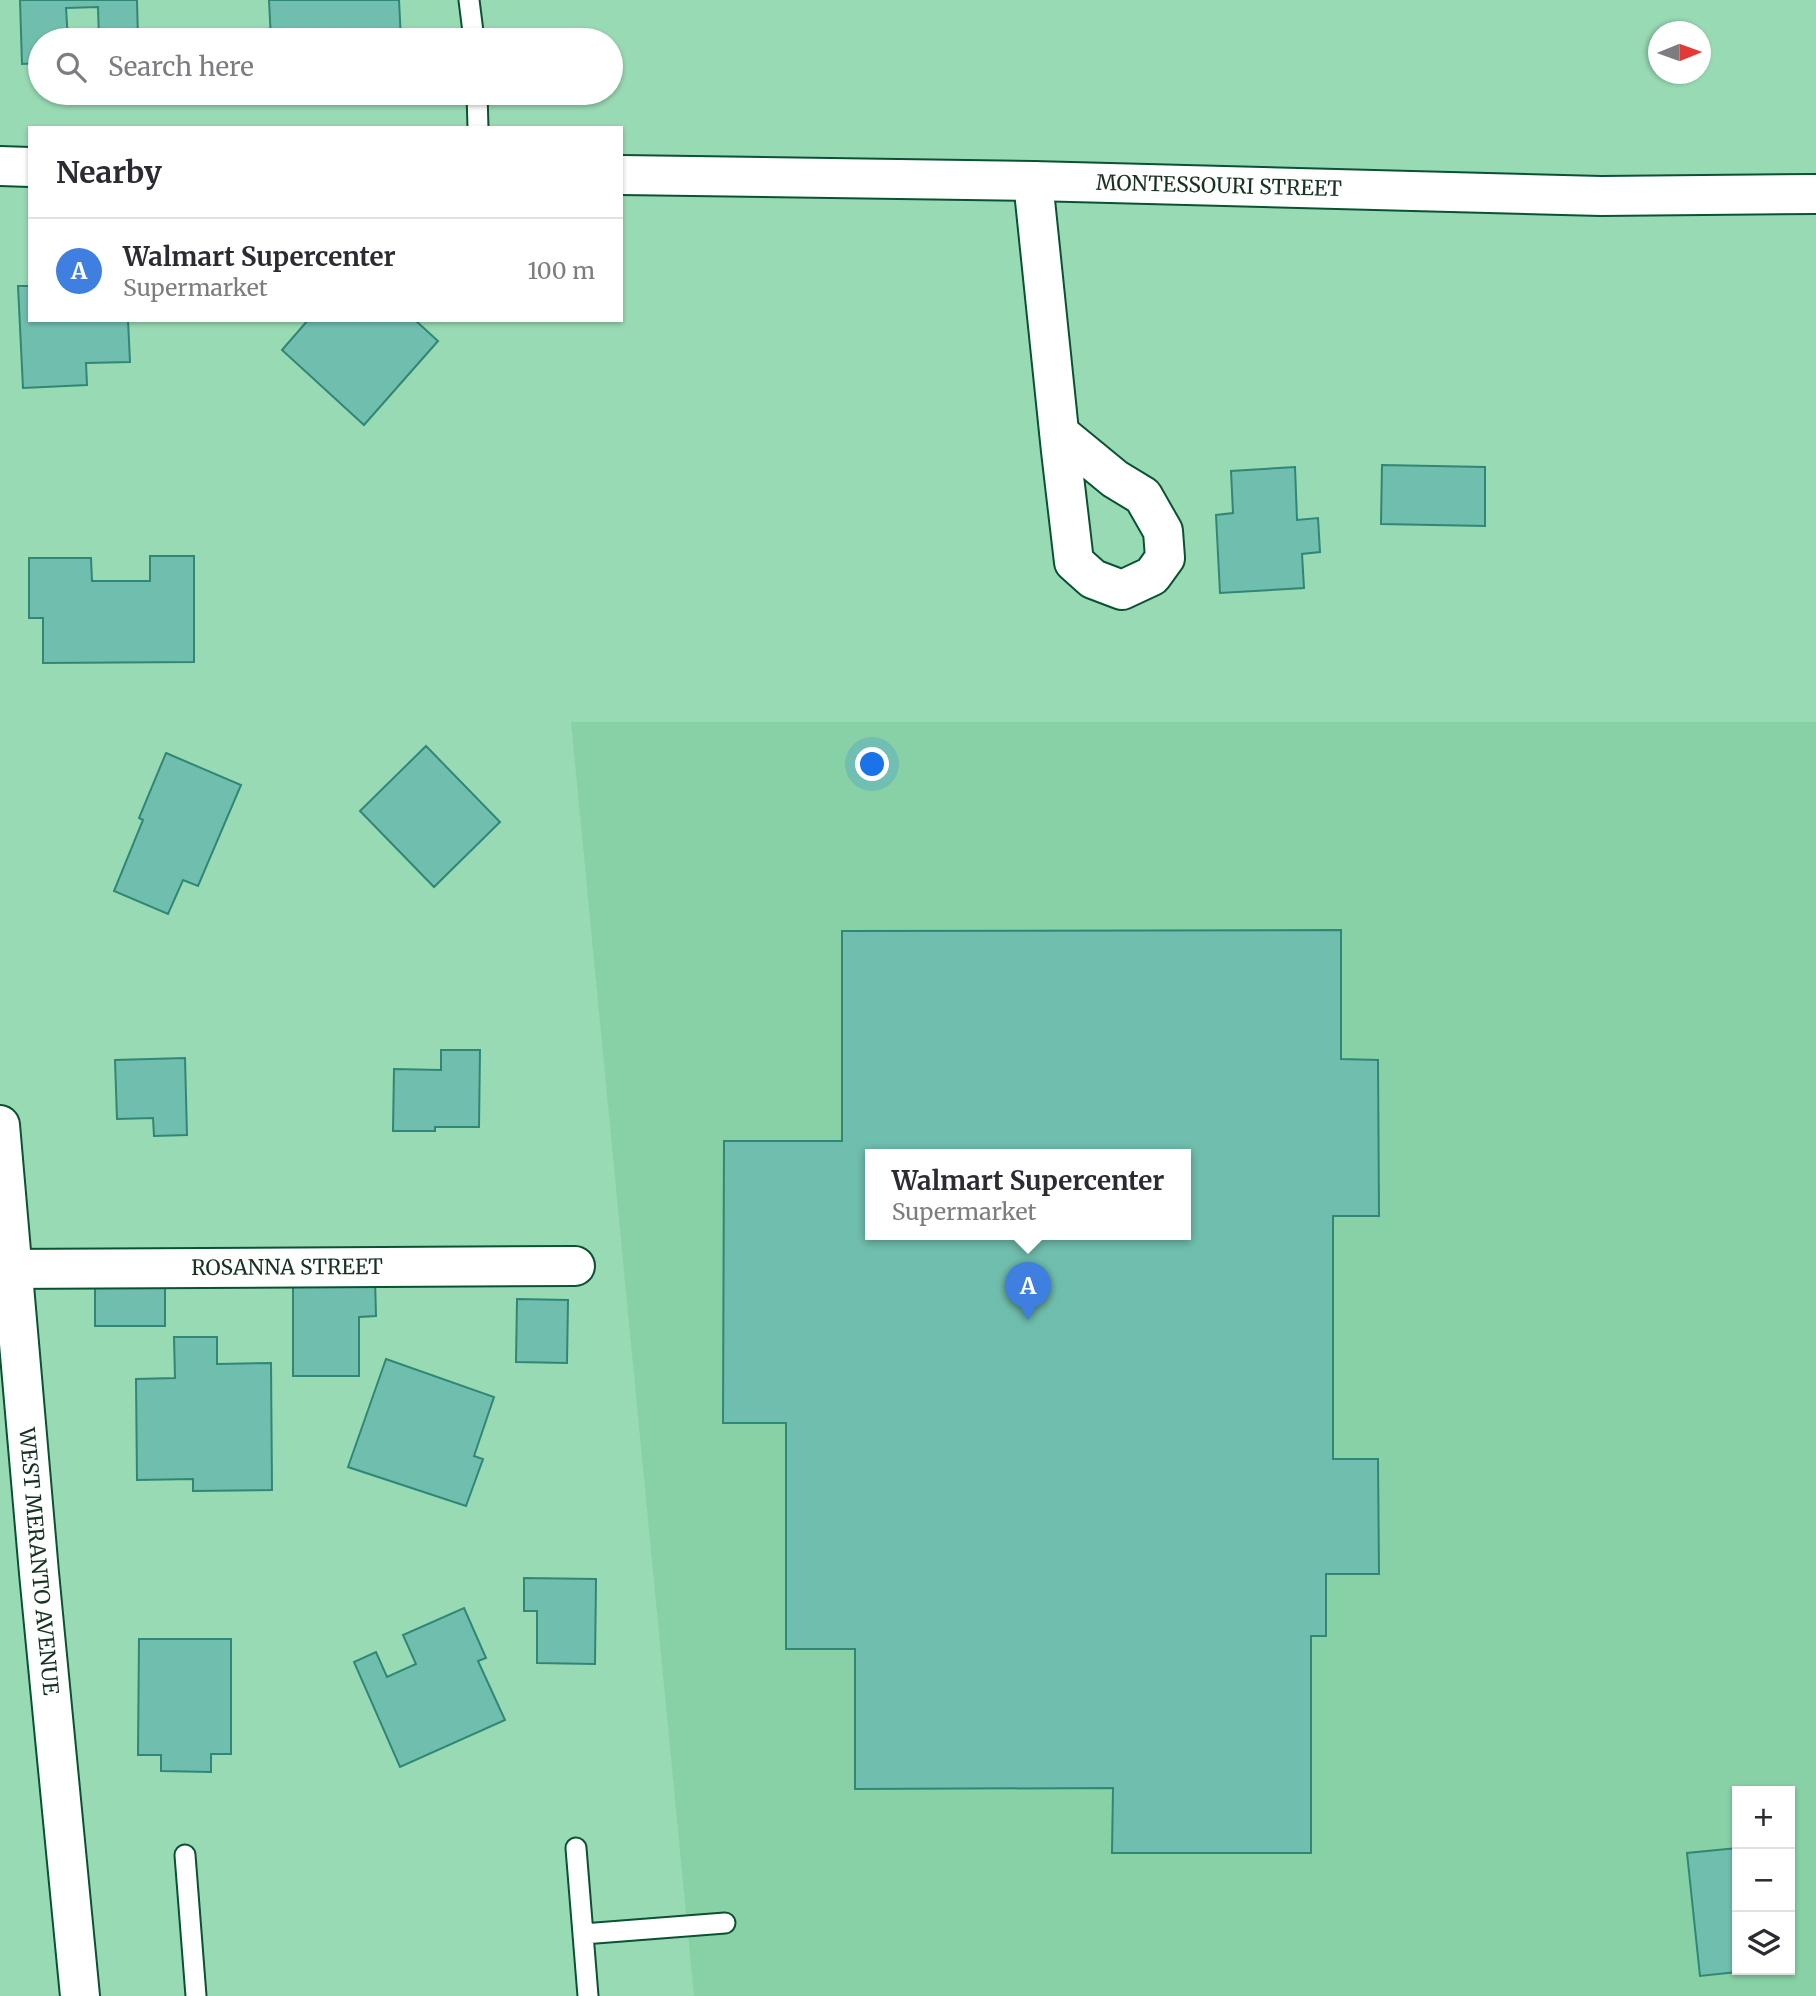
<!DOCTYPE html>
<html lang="en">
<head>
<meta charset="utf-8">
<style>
  body { margin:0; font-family:Merriweather,serif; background:#f2f2f3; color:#2b2b33 }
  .controls { position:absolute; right:21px; bottom:21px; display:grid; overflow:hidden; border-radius:0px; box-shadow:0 2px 5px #0004 }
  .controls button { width:63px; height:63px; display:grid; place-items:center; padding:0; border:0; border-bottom:2px solid #e1e1e2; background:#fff; color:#2b2b33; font:35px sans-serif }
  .compass { position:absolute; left:1648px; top:21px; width:63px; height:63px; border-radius:50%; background:#fff; box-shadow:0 2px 5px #0004; rotate:89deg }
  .you { position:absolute; left:873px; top:765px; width:24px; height:24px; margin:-18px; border:5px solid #fff; border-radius:50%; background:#1a73e8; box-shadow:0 0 0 10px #1a73e833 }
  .badge { display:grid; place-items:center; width:46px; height:46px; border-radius:50%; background:#ea580c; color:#fff; font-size:23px; font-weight:700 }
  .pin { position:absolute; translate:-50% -58px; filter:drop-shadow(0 2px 4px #0008) }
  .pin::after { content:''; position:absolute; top:37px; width:24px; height:21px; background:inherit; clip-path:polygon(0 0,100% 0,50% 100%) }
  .popup { position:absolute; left:865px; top:1149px; width:326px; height:91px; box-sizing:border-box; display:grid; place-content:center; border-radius:0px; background:#fff; filter:drop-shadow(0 2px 5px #0005); font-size:23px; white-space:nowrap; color:#7c7c81 }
  .popup b { font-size:26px; color:#2b2b33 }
  .popup::after { content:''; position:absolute; left:50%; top:100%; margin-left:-14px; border:14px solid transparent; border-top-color:#fff }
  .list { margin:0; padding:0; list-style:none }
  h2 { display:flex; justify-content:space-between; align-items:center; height:91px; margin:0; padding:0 28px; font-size:30px }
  h2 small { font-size:23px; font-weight:400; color:#7c7c81 }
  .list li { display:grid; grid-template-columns:46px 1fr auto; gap:21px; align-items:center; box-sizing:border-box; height:105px; padding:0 28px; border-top:2px solid #e1e1e2 }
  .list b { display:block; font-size:26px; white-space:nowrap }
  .list p { margin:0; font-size:23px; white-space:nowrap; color:#7c7c81 }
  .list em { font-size:23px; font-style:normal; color:#7c7c81 }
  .icon { flex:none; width:38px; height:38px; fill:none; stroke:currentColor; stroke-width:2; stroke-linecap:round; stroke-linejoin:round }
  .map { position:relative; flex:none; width:1816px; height:1996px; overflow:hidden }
  .search { position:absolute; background:#fff; box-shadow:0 2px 5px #0004; left:28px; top:28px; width:595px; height:77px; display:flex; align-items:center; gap:18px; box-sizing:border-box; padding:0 24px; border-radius:38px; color:#7c7c81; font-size:26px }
  .panel { position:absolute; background:#fff; box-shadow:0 2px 5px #0004; left:28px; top:126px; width:595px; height:196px; border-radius:0px }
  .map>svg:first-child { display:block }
  .built { fill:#88d1a6; fill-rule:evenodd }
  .building { fill:#70bfae; stroke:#308776; stroke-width:2; fill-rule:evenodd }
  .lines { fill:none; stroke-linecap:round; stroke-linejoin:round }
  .service-casing { stroke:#095232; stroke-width:23 }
  .minor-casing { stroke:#095232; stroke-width:42 }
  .service { stroke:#fff; stroke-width:19 }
  .minor { stroke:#fff; stroke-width:38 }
  .labels { text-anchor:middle; stroke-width:7; stroke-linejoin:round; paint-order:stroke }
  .street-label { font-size:21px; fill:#173223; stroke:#98dab3 }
</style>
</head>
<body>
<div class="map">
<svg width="1816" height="1996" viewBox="0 0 1816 1996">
  <rect width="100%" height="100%" fill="#98dab3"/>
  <path class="built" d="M571 722H1816V1996H694ZM870 1154H1186V1234H870ZM1737 1791H1790V1970H1737Z"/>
  <path class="building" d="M20 0H137L138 40H99L98 7 66 8 68 40H40V63L22 64Z
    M269 0H399L401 40H271Z
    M18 286H30V320H128L130 362 86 363 87 385 23 388Z
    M308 320H415L438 341 364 425 282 350Z
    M1382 465 1485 467V526L1381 524Z
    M1295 467 1297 520 1318 518 1320 552 1302 554 1304 588 1220 593 1216 515 1233 513 1231 471Z
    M150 556H194V662L43 663V618H29V558H91L92 581H150Z
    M426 746 500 822 434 887 360 811Z
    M166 753 241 785 198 886 183 880 168 914 114 891 143 820 139 818Z
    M1341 930V1059L1378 1060 1379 1216H1333V1459H1378L1379 1574H1326V1636H1311V1853H1112L1113 1788 855 1789V1649H786V1423H723L724 1141H842V931ZM870 1154H1186V1234H870Z
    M441 1050H480L479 1127H435V1131H393L394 1069 441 1070Z
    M185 1058 187 1135 154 1136 153 1118 117 1119 115 1060Z
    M95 1277 165 1278V1326H95Z
    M293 1278 375 1279 376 1316 359 1317V1376H293Z
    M517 1299 568 1300 567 1363 516 1362Z
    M174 1337H217V1364L271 1363 272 1490 193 1491V1479L137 1480 136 1379 175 1378Z
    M386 1359 494 1397 474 1456 483 1459 466 1506 348 1467Z
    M524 1578 596 1579 595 1664 537 1663V1611H524Z
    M464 1608 486 1658 478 1661 505 1720 400 1767 354 1662 376 1652 387 1677 416 1664 403 1635Z
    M139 1639H231V1754H211V1772L161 1771V1755H138Z
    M1737 1848V1970H1756L1700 1976 1687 1853Z"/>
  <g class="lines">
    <g class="service-casing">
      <path id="service" d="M469 0 474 40
        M477 93 478 128
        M576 1848 588 1996
        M185 1855 196 1996
        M583 1934 725 1923"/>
    </g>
    <g class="minor-casing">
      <g id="minor">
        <path d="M0 166 30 167"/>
        <path id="s1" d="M621 175 1033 181 1601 196 1816 194"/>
        <path d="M1033 181 1061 451 1074 562 1093 579 1122 590 1152 576 1165 558 1163 531 1143 496 1115 479 1059 433"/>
        <path id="s2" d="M0 1125 39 1573 80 1996"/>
        <path id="s3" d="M0 1269 575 1266"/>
      </g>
    </g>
    <use href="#service" class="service"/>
    <use href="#minor" class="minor"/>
  </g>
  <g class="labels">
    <g class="street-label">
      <text dy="7" stroke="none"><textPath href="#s1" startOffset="598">MONTESSOURI STREET</textPath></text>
      <text dy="7" stroke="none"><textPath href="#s3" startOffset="287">ROSANNA STREET</textPath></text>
      <text dy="7" stroke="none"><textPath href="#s2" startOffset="438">WEST MERANTO AVENUE</textPath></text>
    </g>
  </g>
</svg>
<div class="controls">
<button>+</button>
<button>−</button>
<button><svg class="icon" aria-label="layers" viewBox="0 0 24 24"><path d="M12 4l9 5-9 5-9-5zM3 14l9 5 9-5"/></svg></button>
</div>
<svg class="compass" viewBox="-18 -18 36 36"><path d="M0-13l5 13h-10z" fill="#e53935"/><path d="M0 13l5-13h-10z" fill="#7c7c81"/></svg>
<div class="you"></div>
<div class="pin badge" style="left:1028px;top:1320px;background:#3f7fe0">A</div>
<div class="popup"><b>Walmart Supercenter</b>Supermarket</div>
<div class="search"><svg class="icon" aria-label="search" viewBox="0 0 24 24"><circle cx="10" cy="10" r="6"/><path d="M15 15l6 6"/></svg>Search here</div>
<section class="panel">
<h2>Nearby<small></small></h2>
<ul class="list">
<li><span class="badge" style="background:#3f7fe0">A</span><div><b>Walmart Supercenter</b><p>Supermarket</p></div><em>100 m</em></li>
</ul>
</section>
</div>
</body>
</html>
